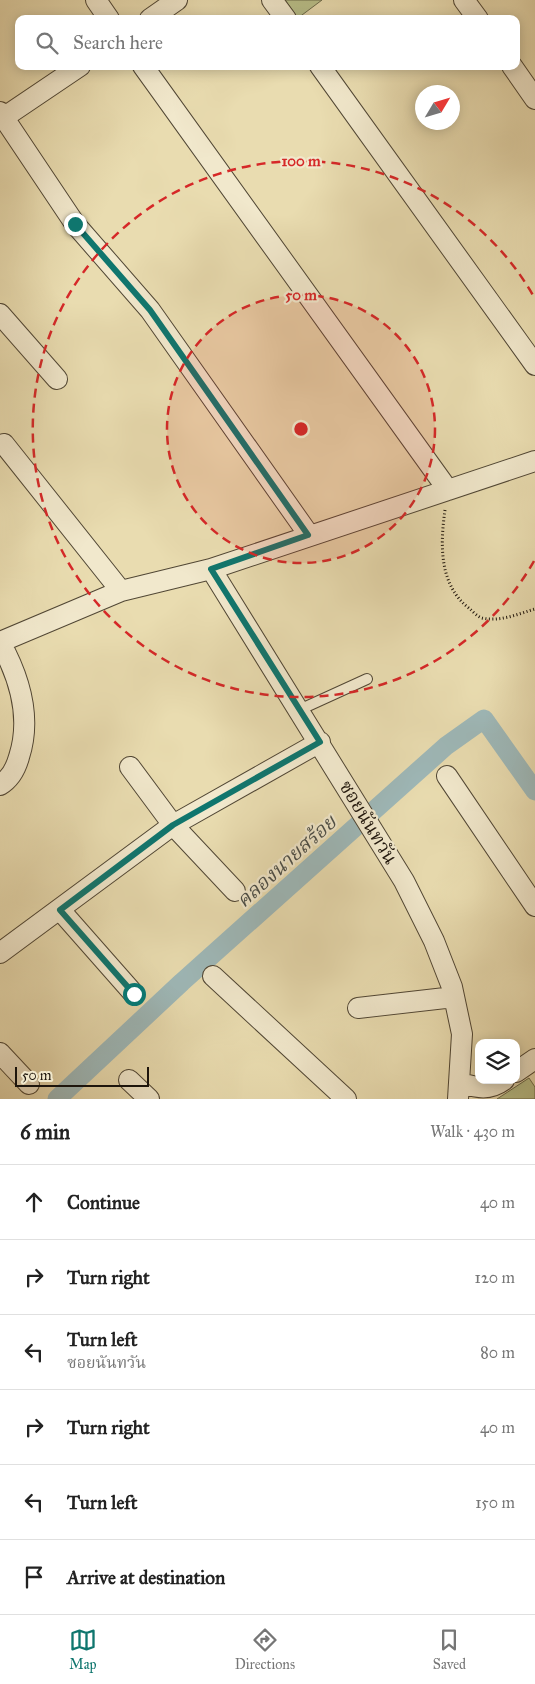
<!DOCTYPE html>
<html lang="en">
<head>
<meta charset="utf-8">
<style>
  body { margin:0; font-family:"IM FELL Great Primer","Noto Serif Thai",serif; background:#f6f6f6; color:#222 }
  .controls { position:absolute; right:15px; bottom:15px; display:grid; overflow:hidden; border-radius:10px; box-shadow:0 2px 12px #0003 }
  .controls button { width:45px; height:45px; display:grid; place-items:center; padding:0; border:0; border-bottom:1px solid #e0e0e0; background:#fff; color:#222; font:25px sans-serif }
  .compass { position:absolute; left:415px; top:85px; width:45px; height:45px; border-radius:50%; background:#fff; box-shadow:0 2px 12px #0003; rotate:52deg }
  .scale { position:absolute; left:15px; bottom:12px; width:134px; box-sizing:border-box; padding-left:5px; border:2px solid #1e150c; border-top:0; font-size:14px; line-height:18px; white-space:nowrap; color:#1e150c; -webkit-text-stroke:4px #f1e8cc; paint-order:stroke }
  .stop { position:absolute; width:15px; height:15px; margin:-11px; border:4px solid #0f766e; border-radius:50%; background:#fff }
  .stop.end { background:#0f766e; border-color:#fff; box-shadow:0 1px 5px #0008 }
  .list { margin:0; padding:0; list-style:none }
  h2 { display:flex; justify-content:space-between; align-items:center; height:65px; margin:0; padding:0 20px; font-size:21px }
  h2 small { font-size:16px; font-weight:400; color:#767676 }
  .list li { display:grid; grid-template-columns:32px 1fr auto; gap:15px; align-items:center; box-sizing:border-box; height:75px; padding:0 20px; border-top:1px solid #e0e0e0 }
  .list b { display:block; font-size:19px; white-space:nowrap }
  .list p { margin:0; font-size:16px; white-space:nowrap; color:#767676 }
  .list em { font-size:16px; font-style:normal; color:#767676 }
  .icon { flex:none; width:28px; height:28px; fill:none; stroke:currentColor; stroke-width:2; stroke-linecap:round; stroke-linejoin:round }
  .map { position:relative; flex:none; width:535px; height:1099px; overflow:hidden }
  .search { position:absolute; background:#fff; box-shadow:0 2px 12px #0003; left:15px; right:15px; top:15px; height:55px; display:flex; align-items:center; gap:12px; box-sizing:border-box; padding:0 18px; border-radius:10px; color:#767676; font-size:19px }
  .sheet { height:515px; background:#fff }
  nav { display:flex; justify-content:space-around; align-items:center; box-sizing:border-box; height:70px; border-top:1px solid #e0e0e0; background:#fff; font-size:14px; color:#767676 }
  nav a { display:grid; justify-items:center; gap:2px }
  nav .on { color:#0f766e }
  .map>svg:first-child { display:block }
  .green { fill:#b9c08a; stroke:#6c6a4b }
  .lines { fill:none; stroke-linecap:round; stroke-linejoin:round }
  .canal { stroke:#9eb8b8; stroke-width:19 }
  .lane-casing { stroke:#514735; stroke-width:12 }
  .street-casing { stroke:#514735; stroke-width:22 }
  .path { stroke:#1e150c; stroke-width:3; stroke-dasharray:1 2.5; stroke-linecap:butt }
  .lane { stroke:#f1e8cc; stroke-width:10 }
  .street { stroke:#f1e8cc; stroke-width:20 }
  .route { stroke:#0f766e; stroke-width:6 }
  .ring { fill:none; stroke:#d62828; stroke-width:2.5; stroke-dasharray:9 6 }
  .labels { text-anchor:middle; stroke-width:4.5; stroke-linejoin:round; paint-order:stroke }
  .street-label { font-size:19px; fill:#1e150c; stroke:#f1e8cc }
  .water-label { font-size:20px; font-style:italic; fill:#4b4e48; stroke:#f1e8cc }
  .centre { fill:#d62828; stroke:#f1e8cc; stroke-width:2.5 }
  .ring-label { font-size:15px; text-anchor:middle; font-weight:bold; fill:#d62828; stroke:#f1e8cc; stroke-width:4.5; stroke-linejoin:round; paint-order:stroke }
</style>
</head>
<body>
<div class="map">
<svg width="535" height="1099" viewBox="0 0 535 1099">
  <rect width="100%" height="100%" fill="#e9dcb0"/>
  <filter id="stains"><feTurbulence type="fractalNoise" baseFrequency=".004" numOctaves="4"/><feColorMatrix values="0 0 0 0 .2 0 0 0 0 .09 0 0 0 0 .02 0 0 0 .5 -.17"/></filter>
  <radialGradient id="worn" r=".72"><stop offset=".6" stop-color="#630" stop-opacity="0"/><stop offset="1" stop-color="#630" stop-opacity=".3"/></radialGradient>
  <path class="green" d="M285 0H322L298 18Z
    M529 1078 535 1087V1099H497Z"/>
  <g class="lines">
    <path class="canal" d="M57 1099 182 982 446 746 484 719 535 791"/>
    <g class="lane-casing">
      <path id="lane" d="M299 710 367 679"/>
    </g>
    <g class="street-casing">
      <path id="street" d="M96 0 109 19
        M272 0 286 19
        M464 0 478 19
        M150 19 177 0
        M143 66 448 490
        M320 66 535 365
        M512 66 535 99
        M0 112 75 224 150 310 309 535
        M0 120 80 66
        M0 314 57 379
        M4 444 121 591
        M211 569 404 881 434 941 452 987 462 1034 458 1099
        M0 642 121 591 211 569 535 461
        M0 642C20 678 32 717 19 757 16 768 10 779 0 785
        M130 767 173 825 235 891
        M447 776 535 906
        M60 910 134 994
        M0 953 173 825 320 742
        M213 976 346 1099
        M358 1008 454 997
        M0 1053 29 1084
        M516 1072 535 1059
        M129 1080 149 1099
        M461 1083C478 1088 489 1091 504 1080"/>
    </g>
    <path class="path" d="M445 510C440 545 439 586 470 609 473 612 478 617 482 618 500 622 518 614 535 609"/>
    <use href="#lane" class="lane"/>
    <use href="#street" class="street"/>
  </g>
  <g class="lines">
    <path class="route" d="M75 224 150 310 308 535 211 569 320 742 173 825 60 910 134 994"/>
  </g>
  <circle cx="301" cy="429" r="134" fill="#d62828" fill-opacity=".12"/>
  <g class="ring">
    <circle cx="301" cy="429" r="134"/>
    <path d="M534 561A268 268 0 1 1 534 297"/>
  </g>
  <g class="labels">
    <g class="street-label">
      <text transform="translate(369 822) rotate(59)" y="7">ซอยนันทวัน</text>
    </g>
    <g class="water-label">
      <text transform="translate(286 861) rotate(-42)" y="7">คลองนายสร้อย</text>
    </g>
  </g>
  <circle cx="301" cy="429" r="8" class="centre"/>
  <g class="ring-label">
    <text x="301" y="166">100 m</text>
    <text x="301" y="300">50 m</text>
  </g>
  <rect width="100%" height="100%" filter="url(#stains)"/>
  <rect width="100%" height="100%" fill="url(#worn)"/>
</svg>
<div class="controls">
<button><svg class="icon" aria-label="layers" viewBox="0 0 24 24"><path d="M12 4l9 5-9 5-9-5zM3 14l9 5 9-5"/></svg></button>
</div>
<svg class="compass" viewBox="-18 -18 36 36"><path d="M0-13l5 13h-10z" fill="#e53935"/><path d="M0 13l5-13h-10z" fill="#767676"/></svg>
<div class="scale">50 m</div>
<div class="stop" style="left:134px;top:994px"></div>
<div class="stop end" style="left:75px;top:224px"></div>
<div class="search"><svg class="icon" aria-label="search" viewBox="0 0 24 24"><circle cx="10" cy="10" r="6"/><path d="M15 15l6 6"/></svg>Search here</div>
</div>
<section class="sheet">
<h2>6 min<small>Walk · 430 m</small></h2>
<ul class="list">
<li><svg class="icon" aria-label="ahead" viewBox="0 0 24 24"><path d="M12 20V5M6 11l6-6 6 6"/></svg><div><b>Continue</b></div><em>40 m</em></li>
<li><svg class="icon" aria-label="right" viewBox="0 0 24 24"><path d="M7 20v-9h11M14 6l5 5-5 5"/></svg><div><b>Turn right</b></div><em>120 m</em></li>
<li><svg class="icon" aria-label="left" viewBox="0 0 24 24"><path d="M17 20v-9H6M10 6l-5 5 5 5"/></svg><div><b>Turn left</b><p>ซอยนันทวัน</p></div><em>80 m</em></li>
<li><svg class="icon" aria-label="right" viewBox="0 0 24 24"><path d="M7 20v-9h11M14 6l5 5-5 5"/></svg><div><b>Turn right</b></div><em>40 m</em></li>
<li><svg class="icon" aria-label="left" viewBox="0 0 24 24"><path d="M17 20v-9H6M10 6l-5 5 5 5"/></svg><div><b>Turn left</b></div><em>150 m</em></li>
<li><svg class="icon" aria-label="arrive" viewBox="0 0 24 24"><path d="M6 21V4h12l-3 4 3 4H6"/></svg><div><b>Arrive at destination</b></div></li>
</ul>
</section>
<nav>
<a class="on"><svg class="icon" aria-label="map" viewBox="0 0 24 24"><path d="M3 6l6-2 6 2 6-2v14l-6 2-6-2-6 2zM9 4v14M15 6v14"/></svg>Map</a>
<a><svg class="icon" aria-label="directions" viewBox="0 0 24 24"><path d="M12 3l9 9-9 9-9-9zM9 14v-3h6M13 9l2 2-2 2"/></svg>Directions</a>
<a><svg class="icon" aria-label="saved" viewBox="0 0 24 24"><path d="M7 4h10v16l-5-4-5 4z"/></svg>Saved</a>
</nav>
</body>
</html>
